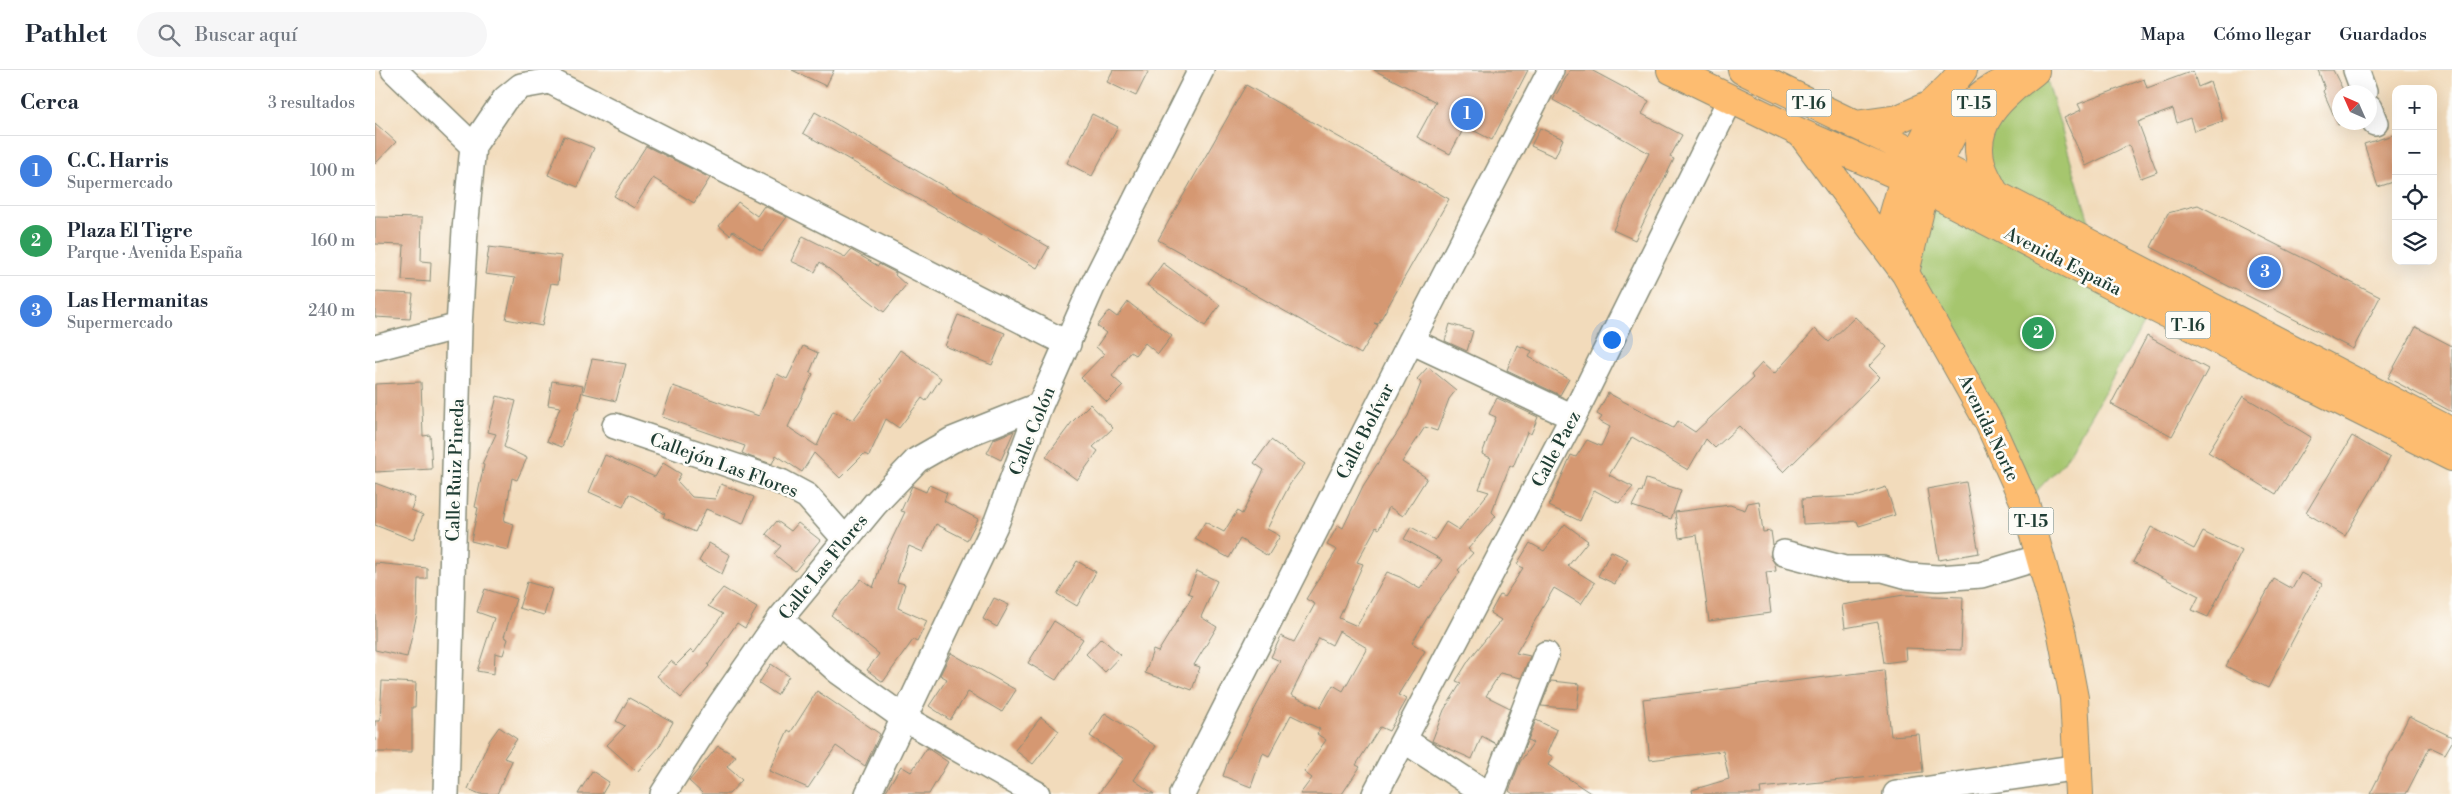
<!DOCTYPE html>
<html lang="es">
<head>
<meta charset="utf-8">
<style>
  body { margin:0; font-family:"Libre Bodoni",serif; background:#f6f6f7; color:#1f2937 }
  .controls { position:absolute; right:15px; top:15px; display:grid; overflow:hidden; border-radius:10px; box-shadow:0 5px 20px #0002 }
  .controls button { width:45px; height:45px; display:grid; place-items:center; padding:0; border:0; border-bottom:1px solid #e0e1e3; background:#fff; color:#1f2937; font:25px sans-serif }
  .compass { position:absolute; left:1957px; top:15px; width:45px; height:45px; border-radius:50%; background:#fff; box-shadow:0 5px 20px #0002; rotate:315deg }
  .you { position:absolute; left:1236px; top:269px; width:18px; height:18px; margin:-12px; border:4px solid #fff; border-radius:50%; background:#1a73e8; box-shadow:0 0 0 8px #1a73e833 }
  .badge { display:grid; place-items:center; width:32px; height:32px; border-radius:50%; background:#d1495b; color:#fff; font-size:16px; font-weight:700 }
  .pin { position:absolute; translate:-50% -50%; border:2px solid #fff; box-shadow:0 1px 5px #0006 }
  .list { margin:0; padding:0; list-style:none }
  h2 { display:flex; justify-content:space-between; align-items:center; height:65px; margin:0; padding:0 20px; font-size:21px }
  h2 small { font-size:16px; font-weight:400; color:#747a83 }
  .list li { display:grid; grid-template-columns:32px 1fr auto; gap:15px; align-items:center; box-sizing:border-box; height:70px; padding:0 20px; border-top:1px solid #e0e1e3 }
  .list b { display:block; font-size:19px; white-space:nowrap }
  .list p { margin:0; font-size:16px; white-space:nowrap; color:#747a83 }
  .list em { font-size:16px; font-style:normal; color:#747a83 }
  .icon { flex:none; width:28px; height:28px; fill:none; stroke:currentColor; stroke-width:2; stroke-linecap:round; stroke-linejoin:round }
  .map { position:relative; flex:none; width:2077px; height:724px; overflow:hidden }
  header { display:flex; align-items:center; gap:30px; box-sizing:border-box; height:70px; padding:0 25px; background:#fff; border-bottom:1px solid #e0e1e3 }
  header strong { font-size:24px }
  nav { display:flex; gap:28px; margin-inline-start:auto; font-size:18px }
  .search { width:350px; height:45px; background:#f6f6f7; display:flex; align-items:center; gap:12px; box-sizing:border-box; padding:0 18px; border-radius:28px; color:#747a83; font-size:19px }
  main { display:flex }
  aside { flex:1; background:#fff }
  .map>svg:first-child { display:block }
  .green { fill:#a6c66e; stroke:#628251 }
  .building { fill:#d59872; fill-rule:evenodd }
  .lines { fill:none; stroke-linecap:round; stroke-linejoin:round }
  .minor-casing { stroke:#888c78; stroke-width:28 }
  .major-casing { stroke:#888c78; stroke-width:30 }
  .highway-casing { stroke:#888c78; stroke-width:30 }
  .minor { stroke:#fff; stroke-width:25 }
  .major { stroke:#fdbc70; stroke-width:28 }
  .highway { stroke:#fdbc70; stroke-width:28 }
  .labels { text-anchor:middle; stroke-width:5; stroke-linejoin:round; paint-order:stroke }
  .shield { fill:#fdfcf7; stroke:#62766e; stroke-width:1 }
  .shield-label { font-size:16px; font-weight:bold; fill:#1f3d34 }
  .street-label { font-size:18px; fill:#1f3d34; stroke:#fdfcf7 }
</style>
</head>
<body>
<header>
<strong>Pathlet</strong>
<div class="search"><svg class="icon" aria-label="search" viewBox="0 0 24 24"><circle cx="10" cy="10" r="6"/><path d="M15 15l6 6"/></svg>Buscar aquí</div>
<nav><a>Mapa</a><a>Cómo llegar</a><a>Guardados</a></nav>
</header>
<main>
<aside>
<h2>Cerca<small>3 resultados</small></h2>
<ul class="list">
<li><span class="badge" style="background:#3f7fe0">1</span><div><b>C.C. Harris</b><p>Supermercado</p></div><em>100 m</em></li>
<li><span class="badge" style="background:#2e9e5b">2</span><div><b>Plaza El Tigre</b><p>Parque · Avenida España</p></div><em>160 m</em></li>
<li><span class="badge" style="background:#3f7fe0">3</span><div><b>Las Hermanitas</b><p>Supermercado</p></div><em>240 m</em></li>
</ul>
</aside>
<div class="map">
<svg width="2077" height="724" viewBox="0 0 2077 724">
  <rect width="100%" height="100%" fill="#fdfcf7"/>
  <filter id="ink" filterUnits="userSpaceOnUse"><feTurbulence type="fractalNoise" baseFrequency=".02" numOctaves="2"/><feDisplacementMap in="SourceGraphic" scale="10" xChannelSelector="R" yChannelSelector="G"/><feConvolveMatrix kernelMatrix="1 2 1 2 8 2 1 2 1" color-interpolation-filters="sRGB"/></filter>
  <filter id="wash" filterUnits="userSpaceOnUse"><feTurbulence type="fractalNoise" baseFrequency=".0096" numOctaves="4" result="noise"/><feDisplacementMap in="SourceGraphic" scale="20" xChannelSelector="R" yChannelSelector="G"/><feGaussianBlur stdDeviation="1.12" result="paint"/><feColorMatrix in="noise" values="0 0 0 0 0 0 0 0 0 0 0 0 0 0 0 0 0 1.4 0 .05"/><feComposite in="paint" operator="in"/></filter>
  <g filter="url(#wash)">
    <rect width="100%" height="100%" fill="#f2dbbb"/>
    <path class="green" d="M1669 0 1714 152 1688 160 1621 125 1609 52Z
      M1550 119 1778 237 1689 392 1650 433 1530 203Z"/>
    <g id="blocks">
      <path class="building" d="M417 0H459L451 16Z
        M738 0H774L761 26 732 12Z
        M999 0H1153L1117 70 1090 56 1075 84 1042 67 1061 32Z
        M1195 0H1216L1274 31 1267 44 1307 65 1295 87 1299 89 1260 170 1238 160 1274 83 1178 30Z
        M1943 0H1958L1969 22H1964V55H1963L1948 21 1950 19Z
        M1818 1 1823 17 1835 12 1848 51 1819 61 1815 48 1802 53 1798 39 1763 52 1782 102 1766 108 1754 75 1711 96 1689 48 1706 40 1703 34 1769 9 1772 18Z
        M871 15 1074 129 1003 254 999 253 1003 255 986 284 783 170Z
        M440 42 674 177 662 198 428 63Z
        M717 44 743 57 717 106 692 93Z
        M0 53 21 72 0 94Z
        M1165 58 1188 69 1180 87 1156 76Z
        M2021 64V111L2003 117 1989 74Z
        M189 66 219 78 203 117 173 105Z
        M271 76 335 108 319 133 278 108 259 138 239 126Z
        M363 132 382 146 389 136 412 147 387 181 358 161 355 165 344 156Z
        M1823 135 2005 227 1978 279 1776 177 1793 143Z
        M0 147 47 148 46 191 56 192 55 212 27 210 29 175 0 174Z
        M428 166 470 187 476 180 503 196 504 194 521 203 520 205 531 215 509 242 445 192 440 202 416 191Z
        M114 177 186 186 183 214 176 213 167 256 131 249 140 208 110 204Z
        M788 193 845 235 830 256 772 215Z
        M0 222 38 224 35 249 0 247Z
        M753 232 797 266 783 284 770 273 760 285 755 282 737 306 748 316 732 332 706 308 729 284 721 277 731 263 722 256 734 241 742 247Z
        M583 245 630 263 617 295 570 276Z
        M1480 247 1512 277 1494 296 1505 307 1409 402 1364 356 1340 378 1331 369 1313 400 1257 367 1234 405 1258 417 1244 433 1219 420 1205 451 1174 436 1196 385 1201 387 1212 370 1226 376 1235 357 1224 351 1227 347 1222 344 1233 323 1298 358 1303 351 1320 362 1378 308 1376 305 1387 293 1399 304 1440 259 1454 272Z
        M1075 254 1098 261 1092 281 1070 271Z
        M2041 257 2077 276V342L2013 308Z
        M1772 266 1833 299 1797 366 1736 334Z
        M1142 275 1157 281 1154 287 1194 309 1185 325 1132 300Z
        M428 276 443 283 435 302 438 304 413 357 442 376 458 341 478 350 507 311 505 309 525 280 566 308 551 331 547 328 524 358 511 349 494 386 489 384 465 408 439 383 427 402 401 385 397 394 376 387 367 383 370 376 287 347 298 316 384 346 402 304 412 309Z
        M217 289 251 294 241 331 208 323Z
        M1053 297 1081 320 1074 329 1062 361 1050 357 1027 392 1052 408 1028 446 1014 437 1004 459 1001 457 982 492 988 494 964 548 982 556 1012 502 1025 507 1045 519 1067 490 1029 469 1036 457 1060 470 1071 452 1084 460 1114 422 1104 419 1116 388 1107 384 1121 347 1114 344 1122 328 1163 347 1156 364 1152 362 1138 397 1135 395 1117 442 1121 446 1093 479 1098 483 1083 500 1085 502 1057 540 1037 573 1050 581 1023 625 1032 629 1014 661 1005 657 981 695 985 697 967 724H925L937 708 929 702 951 670 942 664 945 659 916 645 894 686 888 683 876 717 848 706 854 688 905 591 896 587 906 566 919 572 940 534 931 529 962 480 952 475 963 455 968 458 988 416 1033 346 1046 313 1042 309ZM964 561 992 578 968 621 958 615 945 638 916 625 944 568 957 575Z
        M177 311 208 316 203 340H201L187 377 172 371 185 337 173 335Z
        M46 312 48 366 55 365 57 399 0 402V314Z
        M122 326 141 331 129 377 152 388 142 410 137 408 129 451 139 454 133 480 96 471 103 438 100 437 109 395 107 394 121 364 113 362Z
        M1868 326 1936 367 1901 424 1833 382Z
        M715 334 738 358 718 377 723 381 702 410 671 387 697 352Z
        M639 361 626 390 612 383 619 369Z
        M1977 366 2015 388 1970 466 1931 443Z
        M896 370 930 394 915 414 892 459 905 466 893 486 865 469 854 488 820 469 830 452 849 462 862 441 867 444 889 400 879 393Z
        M230 385 280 407 288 393 306 404 302 411 317 427 340 429 346 414 379 427 368 454 331 439 320 462 288 447 290 444 254 424 248 437 214 422Z
        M1271 409 1306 420 1296 449 1257 436 1265 421 1267 422Z
        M1591 412 1604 483 1564 490 1552 419Z
        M0 413 40 428 36 440 48 445 38 470 0 455Z
        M554 415 572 423 569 431 603 449 592 470 561 454 548 482 534 476 522 512 530 514 523 538 552 551 542 572 538 570 508 612 492 600 504 584 456 545 486 509 498 518 508 488 530 442 526 441 537 416 551 422Z
        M1511 417 1520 445 1484 456 1482 451 1428 454 1427 429 1484 426Z
        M1384 431 1388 462 1396 461 1398 475 1395 486 1400 494 1401 501 1391 502 1396 543 1334 551 1322 465 1304 468 1300 442 1355 435 1370 440 1373 433Z
        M402 451 416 461 423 453 445 470 420 501 399 484 406 476 391 464Z
        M1190 454 1213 471 1193 496 1220 513 1206 534 1179 518 1141 583 1155 586 1146 608 1125 603 1111 626 1135 638 1121 674 1107 666 1097 689 1057 671 1069 640 1086 613 1081 611 1094 590 1126 550 1115 543 1125 525 1129 527 1148 498 1142 494 1155 473 1169 481Z
        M1776 457 1819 479 1828 462 1867 481 1833 547 1817 540 1824 526 1758 492Z
        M334 473 355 485 347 504 324 491Z
        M1236 481 1253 489 1240 514 1223 506Z
        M702 491 721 502 702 536 682 524Z
        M0 493 52 498V509H43L42 544 32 587 0 580Z
        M822 501 842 511 826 547 842 557 819 595 825 597 817 620 770 603 778 580 783 582 818 525 813 523Z
        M1926 503 1947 514 1893 618 1851 596 1899 509 1917 519Z
        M152 512 177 519 169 545 144 538Z
        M348 518 382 538 370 558 362 553 333 595 334 596 306 628 282 606 296 591 301 595 316 580 319 583 348 544 333 536Z
        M110 519 141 529 129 567 133 569 128 585 120 583 119 604 102 601 119 548 102 542Z
        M1529 525 1588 527 1586 580 1530 578 1531 590 1509 593 1503 552 1470 558 1467 535Z
        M619 528 634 535 622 557 608 549Z
        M679 551 708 569 681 610 653 593Z
        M726 568 746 585 730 602 711 584Z
        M576 583 641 620 627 642 593 622 575 650 554 636 572 609 565 605Z
        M396 594 414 606 402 625 384 613Z
        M1509 600 1516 666 1544 664 1548 702 1385 718 1386 724H1318L1317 720 1354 709 1348 681 1275 690 1268 629Z
        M7 611 41 613 40 637H37V682H0V651H5Z
        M1176 611 1205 614 1202 639 1166 636Z
        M442 621 505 664 490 696 461 676 433 718 394 701 413 660 416 662Z
        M254 628 298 652 284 677 262 702 232 675 250 656 241 651Z
        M730 643 781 676 759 710 779 724H723L749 689 715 666Z
        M2034 646 2077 667V672L2070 684 2055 677 2031 724H1995Z
        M666 647 684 661 658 694 640 680Z
        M1161 650 1182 660 1172 683 1178 687 1173 695 1217 724H1138L1134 721 1145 692 1158 673 1153 670Z
        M124 657 142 669 129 688 137 691 122 724H105L93 719 114 671Z
        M343 676 361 686 352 697 367 710 354 724H328L314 711Z
        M552 678 573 692 554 724H509L526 696 536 702Z
        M217 701 234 712 227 724H203Z"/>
    </g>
  </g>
  <g filter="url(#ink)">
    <use href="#blocks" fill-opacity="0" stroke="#888c78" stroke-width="1"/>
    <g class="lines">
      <g class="minor-casing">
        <path id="minor" d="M19 0 98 76
          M1981 0 1989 22
          M1994 38 2000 53
          M1036 271 1198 347
          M0 278 84 256
          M240 356 406 412 432 426 470 469
          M1409 483 1470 499H1508L1533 506 1563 508 1606 505 1666 487
          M405 549 463 601 529 648 662 724
          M1029 670 1112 724
          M71 724 84 256 90 160 98 76 130 29 146 16 175 11 693 274
          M288 724 345 635 405 549 500 434 542 390 577 370 665 335
          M493 724 622 451 665 335 717 217 826 0
          M807 724 1036 271 1176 0
          M1000 724 1198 347 1355 30
          M1117 724 1171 584
          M1521 724 1704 697"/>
      </g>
      <g class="major-casing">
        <path id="major" d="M1541 84 1576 15 1588 0
          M1562 94C1575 71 1587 39 1609 23 1623 13 1639 8 1655 2"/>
      </g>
      <g class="highway-casing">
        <path id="highway" d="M1296 0 1426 63 1529 108 1778 237 2077 387
          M1367 0 1562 94 2077 362
          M1480 55 1523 49 1555 35 1576 15
          M1426 63 1530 203 1614 353 1650 433 1687 565 1699 628 1704 724
          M1621 125C1616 116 1610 106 1607 97 1593 52 1629 25 1660 1
          M1510 175 1529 108 1537 92
          M1530 203 1550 119 1557 104"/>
      </g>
      <use href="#minor" class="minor"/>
      <use href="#major" class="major"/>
      <use href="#highway" class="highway"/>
    </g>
  </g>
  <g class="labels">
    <g class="shield">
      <rect x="1411.5" y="19.5" width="45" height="27" rx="4"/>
      <rect x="1576.5" y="19.5" width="45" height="27" rx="4"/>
      <rect x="1790.5" y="241.5" width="45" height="27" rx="4"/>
      <rect x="1633.5" y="437.5" width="45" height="27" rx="4"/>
    </g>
    <g class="shield-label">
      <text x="1434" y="39">T-16</text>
      <text x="1599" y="39">T-15</text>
      <text x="1813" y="261">T-16</text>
      <text x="1656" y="457">T-15</text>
    </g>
    <g class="street-label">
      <text transform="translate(1688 191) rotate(27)" y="6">Avenida España</text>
      <text transform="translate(1614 358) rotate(64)" y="6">Avenida Norte</text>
      <text transform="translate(657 361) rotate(-68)" y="6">Calle Colón</text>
      <text transform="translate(990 361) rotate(-63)" y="6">Calle Bolívar</text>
      <text transform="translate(1181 379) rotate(-62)" y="6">Calle Paez</text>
      <text transform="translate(349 395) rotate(20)" y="6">Callejón Las Flores</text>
      <text transform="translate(80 400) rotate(-88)" y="6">Calle Ruiz Pineda</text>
      <text transform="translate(448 497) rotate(-51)" y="6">Calle Las Flores</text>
    </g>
  </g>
</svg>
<div class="controls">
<button>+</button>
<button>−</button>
<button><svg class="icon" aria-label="locate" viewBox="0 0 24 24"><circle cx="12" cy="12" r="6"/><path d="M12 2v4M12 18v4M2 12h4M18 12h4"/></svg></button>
<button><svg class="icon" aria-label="layers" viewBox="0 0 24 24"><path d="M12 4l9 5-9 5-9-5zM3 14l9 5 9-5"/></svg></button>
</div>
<svg class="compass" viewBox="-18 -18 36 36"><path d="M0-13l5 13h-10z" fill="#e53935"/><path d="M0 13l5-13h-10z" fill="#747a83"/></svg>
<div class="you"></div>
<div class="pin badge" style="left:1092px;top:44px;background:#3f7fe0">1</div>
<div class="pin badge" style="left:1663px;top:263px;background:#2e9e5b">2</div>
<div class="pin badge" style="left:1890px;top:202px;background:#3f7fe0">3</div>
</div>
</main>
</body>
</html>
